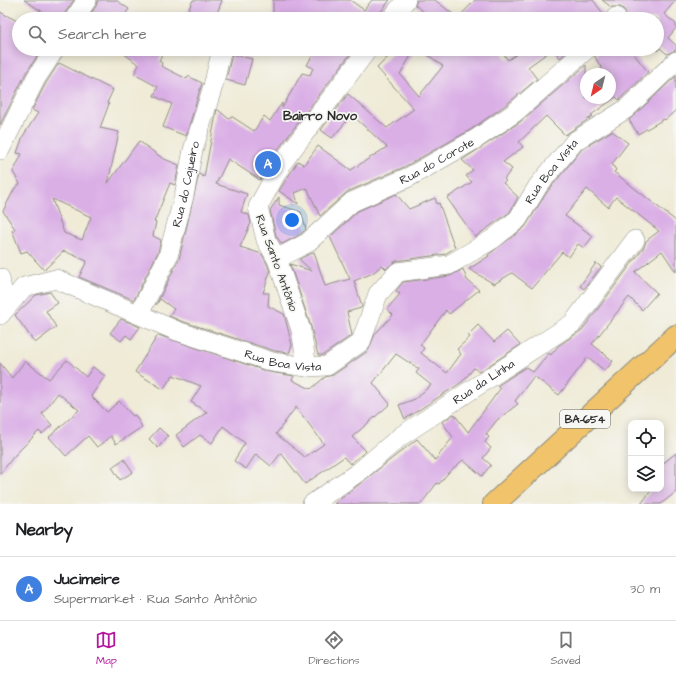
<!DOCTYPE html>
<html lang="en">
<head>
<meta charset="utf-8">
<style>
  body { margin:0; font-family:"Architects Daughter",sans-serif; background:#f6f6f6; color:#202124 }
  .controls { position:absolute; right:12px; bottom:12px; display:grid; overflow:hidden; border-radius:8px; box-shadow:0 2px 10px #0003 }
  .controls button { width:36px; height:36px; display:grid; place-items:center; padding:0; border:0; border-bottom:1px solid #e0e0e0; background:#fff; color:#202124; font:20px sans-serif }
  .compass { position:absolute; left:580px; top:68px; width:36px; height:36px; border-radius:50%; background:#fff; box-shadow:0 2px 10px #0003; rotate:215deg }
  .you { position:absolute; left:292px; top:220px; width:14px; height:14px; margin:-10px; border:3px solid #fff; border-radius:50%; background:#1a73e8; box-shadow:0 0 0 6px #1a73e833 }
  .badge { display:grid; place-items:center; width:26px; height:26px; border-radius:50%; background:#b5179e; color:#fff; font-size:13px; font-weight:700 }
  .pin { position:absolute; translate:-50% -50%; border:2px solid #fff; box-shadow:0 1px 4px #0006 }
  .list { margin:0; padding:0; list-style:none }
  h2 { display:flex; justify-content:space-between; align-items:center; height:52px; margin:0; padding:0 16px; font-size:17px }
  h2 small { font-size:13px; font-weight:400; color:#757577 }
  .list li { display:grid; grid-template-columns:26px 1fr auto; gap:12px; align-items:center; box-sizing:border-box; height:64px; padding:0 16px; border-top:1px solid #e0e0e0 }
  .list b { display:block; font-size:15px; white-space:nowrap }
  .list p { margin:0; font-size:13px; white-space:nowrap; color:#757577 }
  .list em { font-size:13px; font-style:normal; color:#757577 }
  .icon { flex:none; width:22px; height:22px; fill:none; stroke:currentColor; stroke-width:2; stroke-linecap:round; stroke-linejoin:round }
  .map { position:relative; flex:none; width:676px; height:504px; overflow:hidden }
  .search { position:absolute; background:#fff; box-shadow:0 2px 10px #0003; left:12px; right:12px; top:12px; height:44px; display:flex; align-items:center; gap:10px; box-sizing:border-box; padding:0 14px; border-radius:22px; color:#757577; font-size:15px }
  .sheet { height:116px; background:#fff }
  nav { display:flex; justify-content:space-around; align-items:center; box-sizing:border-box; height:56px; border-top:1px solid #e0e0e0; background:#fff; font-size:11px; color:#757577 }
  nav a { display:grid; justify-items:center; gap:2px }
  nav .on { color:#b5179e }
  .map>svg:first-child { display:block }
  .building { fill:#daafe6; fill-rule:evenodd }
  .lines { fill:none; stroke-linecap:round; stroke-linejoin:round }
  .street-casing { stroke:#8d8b81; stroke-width:20 }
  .primary-casing { stroke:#8d8b81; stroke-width:24 }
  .street { stroke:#fff; stroke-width:19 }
  .primary { stroke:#f1c36a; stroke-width:22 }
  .labels { text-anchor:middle; stroke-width:3.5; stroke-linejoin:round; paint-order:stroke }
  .shield { fill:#f6f6f2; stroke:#686867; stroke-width:1 }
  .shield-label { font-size:11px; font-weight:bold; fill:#2b2b2b }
  .street-label { font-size:12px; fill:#2b2b2b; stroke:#f6f6f2 }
  .neighbourhood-label { font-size:13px; font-weight:bold; fill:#2b2b2b; stroke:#f6f6f2 }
</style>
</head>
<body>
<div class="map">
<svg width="676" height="504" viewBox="0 0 676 504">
  <rect width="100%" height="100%" fill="#f6f6f2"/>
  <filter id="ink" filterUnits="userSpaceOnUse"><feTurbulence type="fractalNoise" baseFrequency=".025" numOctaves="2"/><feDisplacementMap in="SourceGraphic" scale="8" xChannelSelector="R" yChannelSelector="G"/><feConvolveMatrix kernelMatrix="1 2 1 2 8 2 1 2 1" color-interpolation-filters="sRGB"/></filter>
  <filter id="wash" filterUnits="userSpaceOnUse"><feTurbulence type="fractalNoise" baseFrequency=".012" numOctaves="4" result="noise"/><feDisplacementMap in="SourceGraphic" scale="16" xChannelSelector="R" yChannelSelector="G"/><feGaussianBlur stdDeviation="0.9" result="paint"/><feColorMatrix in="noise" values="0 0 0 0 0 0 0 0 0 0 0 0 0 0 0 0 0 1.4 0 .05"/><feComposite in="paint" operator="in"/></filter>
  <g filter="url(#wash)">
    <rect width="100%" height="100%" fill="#efebd7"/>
    <g id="blocks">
      <path class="building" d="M24 0H74L65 13 63 19H54Z
        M98 0H116L129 9 122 19H87L96 6Z
        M193 0H222L215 19H195L186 15Z
        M273 0H350L364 10 372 0H390L376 18 378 19H273Z
        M417 0H435L458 18 475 0H593L605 16 604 19H433L415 5Z
        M602 0H676L664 14 676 24V28L668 38 676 45V50L667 54 660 48 657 51V19H626L625 11 621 7H611Z
        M0 12 19 22V49H42L26 73 0 125Z
        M118 49H164L159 61 162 63 161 66 187 79 188 76 202 83 186 136 163 127 172 104 154 96 158 87 134 74 139 65Z
        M316 49H354L273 156 260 180 228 159 216 184 247 194 241 212 249 215 251 223 240 247 262 254 267 264 270 272 263 293H269L268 306 284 314 292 345 289 353 275 351 181 321 169 316 174 309 160 299 156 305 179 259 199 174 204 177 217 109 229 119 231 116 254 131 264 116 270 121 282 103V108L302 73 310 75 313 68 307 65Z
        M396 49H415L400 74 419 96 443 66 420 49H500L508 60 524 49H570L560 58 553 49 528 67 537 79 507 104 470 130 404 167 347 192 320 216 307 188 295 193 298 204 279 191 298 161 304 165 318 146 351 170 387 147 352 115 332 138 321 130 348 94 387 128 414 109 377 68Z
        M598 49H630L648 72 619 100 616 97 591 115 593 116 565 135 546 116 519 142 523 147 503 162 512 169 504 179 506 181 503 183 518 197 510 212 475 237 447 198 472 182 466 176 473 170 462 160 520 122 586 65V98H610V74H605L595 57Z
        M232 54 252 59 245 85 226 80Z
        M59 63 113 90 107 103 109 104 100 128 119 132 108 183 139 141 162 158 179 165 175 185 170 183 154 222H156L153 236 161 240 158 252 134 300 79 277 87 261 64 251 44 270 27 251 21 253 12 230 15 229 3 211 15 188 20 184 13 172 22 154 17 153 23 136 38 113 32 110 46 83ZM52 199 91 217 82 240 64 233Z
        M676 76V110L665 120 664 119 638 134 629 120Z
        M612 131 628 143 612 164 616 170 614 172 676 221V272L662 251 635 272 657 293 642 310 629 297 592 344 613 361 605 371 588 357 559 395 534 376 515 401 518 404 497 420 486 434 489 437 485 442 491 448 483 458 491 465 482 476 463 460 448 473 439 484 437 483 421 504H334L417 439 435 460 453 437 442 422 454 414 468 432 500 389 497 386 526 367 533 372 549 353 551 355 558 346 582 330 644 247 646 241 659 231 616 197 608 207 587 189 565 216 593 236 584 248 578 244 569 257 562 252 532 288 512 273 494 284 469 269 489 256 488 255 525 227 547 192 582 149Z
        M396 194 409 209 435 198 437 204 439 203 455 248 445 254 396 261 386 269 382 265 373 273 354 281 362 306 361 308 347 312 352 335 323 355H318L311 327 290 264 312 271 299 259 314 252 325 286 350 279 330 237 358 211Z
        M279 197V205L301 212 306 229 301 234 282 244 276 236 270 210Z
        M596 263 601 267 584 289 580 286Z
        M463 269 467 280 479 290 449 314 446 310 420 345 424 348 421 353 447 373 461 354 457 349 470 337 468 335 478 325 494 342 507 331 520 345 479 372 474 368 462 382 405 419 399 405 415 399 431 385 416 373 419 369 396 354 373 383 390 404 352 437 366 451 350 464 344 457 305 484 281 453 271 466 256 454 246 469 234 461 245 443 223 426 212 443 200 435 184 447 176 435 207 412 191 402 201 386 173 375 163 389 135 372 158 335 269 372 294 376 292 380 311 389 325 377 333 375 368 351 375 334 393 315 387 309 400 294 396 291 403 282 450 276ZM296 407 324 444 305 457 276 434Z
        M50 292 58 303 46 311 56 327 35 343 15 315 36 295Z
        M121 319 140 327 131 339 126 335 121 341 110 333Z
        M67 360 86 377 93 367 105 376 91 396 107 412 119 401 133 416 135 415 142 427 116 444 111 436 97 447 88 436 66 456 49 437 79 410 58 393 42 414 52 425 42 434 39 431 14 456 0 474V363L12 378 25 361 49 379Z
        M159 428 168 436 158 448 149 439Z
        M676 453V492L661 504H641L652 489H661V465Z
        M124 459 133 472 120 480 112 467Z"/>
    </g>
  </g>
  <g filter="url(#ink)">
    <use href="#blocks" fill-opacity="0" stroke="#8d8b81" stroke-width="1"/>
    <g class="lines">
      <g class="street-casing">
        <g id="street">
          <path d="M74 19 87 0"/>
          <path d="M391 19 406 0"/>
          <path d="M615 19 616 17"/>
          <path d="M0 150 36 78 55 49"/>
          <path id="s1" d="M277 259 307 243 352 202 409 177 476 139 514 113 587 49"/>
          <path d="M0 278 5 309"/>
          <path id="s2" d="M139 314 168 256 184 196 193 150 213 86 222 49"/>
          <path id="s3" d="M0 315 24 287 56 279 177 331 245 353 272 362 307 367 327 366 361 342 378 294 398 272 449 265 493 239 518 219 538 186 575 141 626 109 676 61"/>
          <path d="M307 367 301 330 277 259 266 240 258 207 282 163 368 49"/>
          <path id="s4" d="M312 504 360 471 401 436 573 323 635 240"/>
        </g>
      </g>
      <g class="primary-casing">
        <path id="primary" d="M494 504 676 336"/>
      </g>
      <use href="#street" class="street"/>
      <use href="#primary" class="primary"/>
    </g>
  </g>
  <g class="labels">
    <rect class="shield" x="560" y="410" width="50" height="18" rx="3"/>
    <g class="shield-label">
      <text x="585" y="423">BA-654</text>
    </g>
    <g class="street-label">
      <text dy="4" stroke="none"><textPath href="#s1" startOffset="189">Rua do Corote</textPath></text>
      <text dy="4" stroke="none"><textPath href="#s3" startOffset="672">Rua Boa Vista</textPath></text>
      <text dy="4" stroke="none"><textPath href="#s2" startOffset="139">Rua do Cajueiro</textPath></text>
      <text transform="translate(277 263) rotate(70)" y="4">Rua Santo Antônio</text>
      <text dy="4" stroke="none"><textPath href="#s3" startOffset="312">Rua Boa Vista</textPath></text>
      <text dy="4" stroke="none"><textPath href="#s4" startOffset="211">Rua da Linha</textPath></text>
    </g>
    <g class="neighbourhood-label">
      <text x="320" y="120">Bairro Novo</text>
    </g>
  </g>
</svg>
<div class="controls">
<button><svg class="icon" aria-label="locate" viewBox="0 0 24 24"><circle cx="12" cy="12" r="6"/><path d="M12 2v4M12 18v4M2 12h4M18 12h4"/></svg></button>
<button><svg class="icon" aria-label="layers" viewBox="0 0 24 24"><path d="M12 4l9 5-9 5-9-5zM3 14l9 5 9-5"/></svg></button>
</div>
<svg class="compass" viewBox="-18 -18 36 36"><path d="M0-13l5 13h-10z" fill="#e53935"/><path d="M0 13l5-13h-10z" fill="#757577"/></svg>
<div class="you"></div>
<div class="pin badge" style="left:268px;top:164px;background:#3f7fe0">A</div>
<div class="search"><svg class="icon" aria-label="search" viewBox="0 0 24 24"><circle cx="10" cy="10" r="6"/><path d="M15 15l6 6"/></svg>Search here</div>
</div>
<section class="sheet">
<h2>Nearby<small></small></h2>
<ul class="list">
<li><span class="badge" style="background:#3f7fe0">A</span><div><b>Jucimeire</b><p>Supermarket · Rua Santo Antônio</p></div><em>30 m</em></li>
</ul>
</section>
<nav>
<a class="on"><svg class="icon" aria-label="map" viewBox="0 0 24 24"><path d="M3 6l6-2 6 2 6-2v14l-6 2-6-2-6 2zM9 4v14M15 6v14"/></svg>Map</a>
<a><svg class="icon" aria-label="directions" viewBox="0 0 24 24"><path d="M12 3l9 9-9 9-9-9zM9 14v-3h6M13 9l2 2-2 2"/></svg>Directions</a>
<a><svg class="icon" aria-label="saved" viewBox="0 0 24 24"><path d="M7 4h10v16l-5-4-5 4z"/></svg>Saved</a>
</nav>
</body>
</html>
